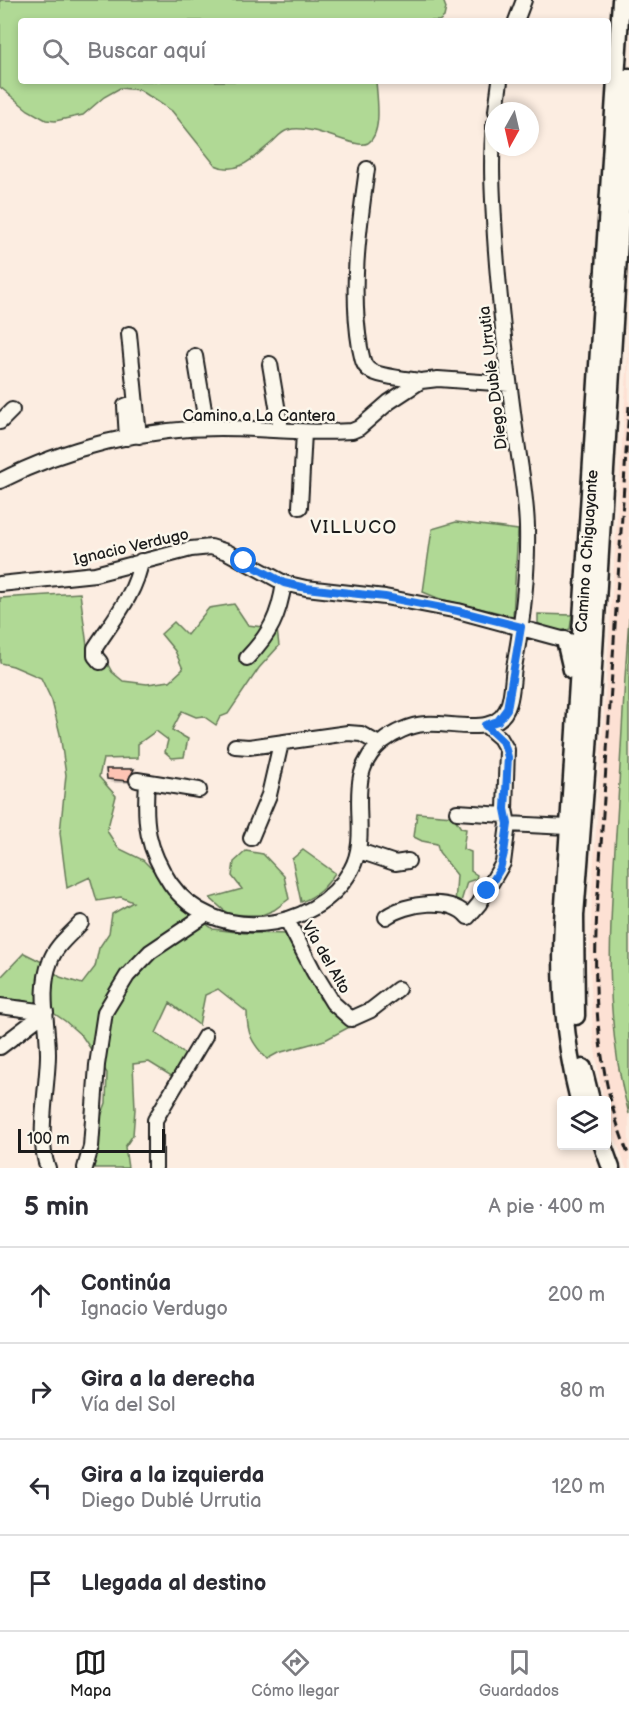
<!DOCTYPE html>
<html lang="es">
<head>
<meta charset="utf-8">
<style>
  body { margin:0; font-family:"Balsamiq Sans",sans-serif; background:#f7f7f7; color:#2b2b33 }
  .controls { position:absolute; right:18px; bottom:18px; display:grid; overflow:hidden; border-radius:6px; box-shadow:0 3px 9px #0003 }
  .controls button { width:54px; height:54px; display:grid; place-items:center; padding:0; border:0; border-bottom:2px solid #e1e1e2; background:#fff; color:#2b2b33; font:30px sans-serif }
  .compass { position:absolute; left:485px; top:102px; width:54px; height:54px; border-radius:50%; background:#fff; box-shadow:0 3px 9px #0003; rotate:188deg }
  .scale { position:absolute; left:18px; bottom:15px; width:147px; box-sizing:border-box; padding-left:6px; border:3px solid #1c1c1c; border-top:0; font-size:16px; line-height:21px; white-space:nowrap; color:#1c1c1c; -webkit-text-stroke:4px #fbf7ec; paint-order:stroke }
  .stop { position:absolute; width:18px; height:18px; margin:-14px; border:4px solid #1a73e8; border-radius:50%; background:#fff }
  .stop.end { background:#1a73e8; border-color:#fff; box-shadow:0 2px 6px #0008 }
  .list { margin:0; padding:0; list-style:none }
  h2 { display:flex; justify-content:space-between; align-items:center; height:78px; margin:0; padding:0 24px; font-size:26px }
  h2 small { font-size:20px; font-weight:400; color:#7c7c81 }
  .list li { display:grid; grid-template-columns:39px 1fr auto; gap:18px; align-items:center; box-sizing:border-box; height:96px; padding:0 24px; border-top:2px solid #e1e1e2 }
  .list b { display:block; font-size:22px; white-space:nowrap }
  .list p { margin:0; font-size:20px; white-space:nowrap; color:#7c7c81 }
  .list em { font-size:20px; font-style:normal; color:#7c7c81 }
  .icon { flex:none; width:33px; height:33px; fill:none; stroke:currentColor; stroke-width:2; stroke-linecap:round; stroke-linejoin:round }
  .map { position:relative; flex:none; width:629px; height:1168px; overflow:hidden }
  .search { position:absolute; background:#fff; box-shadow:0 3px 9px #0003; left:18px; right:18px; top:18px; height:66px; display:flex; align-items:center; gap:15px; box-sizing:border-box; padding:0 21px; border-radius:6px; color:#7c7c81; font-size:22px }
  .sheet { height:462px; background:#fff }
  nav { display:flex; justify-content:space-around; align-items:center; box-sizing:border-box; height:84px; border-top:2px solid #e1e1e2; background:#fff; font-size:16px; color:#7c7c81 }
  nav a { display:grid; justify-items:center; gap:3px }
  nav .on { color:#1c1c1c }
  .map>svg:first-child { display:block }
  .built { fill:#fde1d4 }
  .green { fill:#b0d995; stroke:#667a58; stroke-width:1.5 }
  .building { fill:#fec4b4; stroke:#1c1c1c; stroke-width:1.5; filter:url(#shadow) }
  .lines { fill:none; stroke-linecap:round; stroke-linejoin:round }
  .minor-casing { stroke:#1c1c1c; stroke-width:18 }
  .major-casing { stroke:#1c1c1c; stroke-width:21 }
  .minor { stroke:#fbf7ec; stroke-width:14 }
  .major { stroke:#fbf7ec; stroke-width:16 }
  .rail { stroke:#1c1c1c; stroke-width:3; stroke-dasharray:9 4.5; stroke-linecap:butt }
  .route { stroke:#1a73e8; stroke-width:8 }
  .labels { text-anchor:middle; stroke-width:5; stroke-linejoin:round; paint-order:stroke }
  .street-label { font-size:16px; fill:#1c1c1c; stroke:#fbf7ec }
  .neighbourhood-label { font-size:18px; letter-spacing:1.5px; fill:#1c1c1c; stroke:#fbf7ec }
</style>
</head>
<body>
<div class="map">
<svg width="629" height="1168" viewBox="0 0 629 1168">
  <defs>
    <filter id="shadow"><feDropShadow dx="5.5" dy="3.5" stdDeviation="3" flood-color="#0004"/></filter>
  </defs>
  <rect width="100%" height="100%" fill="#fcede1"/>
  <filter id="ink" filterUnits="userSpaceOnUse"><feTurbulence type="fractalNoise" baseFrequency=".0167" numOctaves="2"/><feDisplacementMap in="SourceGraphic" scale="12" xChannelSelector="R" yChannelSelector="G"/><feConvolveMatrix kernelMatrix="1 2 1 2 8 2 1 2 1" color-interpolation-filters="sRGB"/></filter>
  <g filter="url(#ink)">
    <path class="built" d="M629 341V618L610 951 614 1035 621 1082 629 1114V1168H626L613 1132 607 1110 606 1100H604L600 1083 593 1035 590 964 592 889Z"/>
    <path class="green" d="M0 0H443L446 8 444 17 439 21H21V81H376C377 97 383 133 368 143 355 150 314 123 288 130 280 132 276 140 270 144 253 158 237 176 215 165L172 111 140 90 120 88 104 97 83 115 55 121 46 120 28 110 0 87Z
      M456 522 518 530 513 616 440 599 423 592 432 529Z
      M80 593 87 646 102 654 112 672 123 681 147 684 170 681 183 669 175 651 161 634 174 622 187 635 209 608 234 604 248 625 277 629 279 646 259 668 228 714 220 717 216 725 203 716 196 717 182 711 172 730 188 739 184 757 172 758 165 752 168 740 156 731 138 744V758L103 759 99 777 116 796 107 831 118 848 143 860 156 873 174 899 213 929 244 933 289 934 320 999 357 1023 325 1040 278 1053 267 1059C252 1043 247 1034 247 1012L218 989 205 995 199 1025 170 1003 156 1033 186 1055 173 1077 149 1062 133 1064 135 1109 133 1135 125 1147 128 1168H93L100 1119 106 1103 107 1073 82 1036 65 1021 46 1008 21 1000 0 1003V978L24 953 42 962 60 977 82 984 95 967 99 948 109 933 112 914 133 902 121 897 97 901 90 877 67 888 60 833 66 775 60 734 52 701 41 678 13 666 0 663V598Z
      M538 614 572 615 570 629C558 634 549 629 538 623Z
      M629 618V1114C602 1017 610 918 617 819 621 752 624 685 629 618Z
      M417 813 453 816 461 828 466 829 463 849 471 852V871L477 875 476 879 467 882 460 905H455L457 875 439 852 437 844 422 841 414 837Z
      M303 850 335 873C326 887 317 896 301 902L292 859Z
      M246 851 263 854 284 876 289 899 274 910 262 915H247L228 914 210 898 242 889 232 876 234 862Z"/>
    <path class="building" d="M106 769H134L128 781 107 779Z"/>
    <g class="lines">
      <g class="minor-casing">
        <path id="minor" d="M516 21 524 0
          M496 111 500 81
          M367 169C359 228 350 288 360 348 362 355 362 364 368 369 377 377 409 379 421 381
          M129 334 139 436
          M195 356 207 428
          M270 364 281 430
          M0 422 12 410
          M127 438 125 406 135 402
          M0 481C66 447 145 428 220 428 264 428 308 434 352 431L359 428 389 402 421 381 438 379 509 384
          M300 507 304 432
          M0 584 95 574 191 549 211 547 227 552 284 583 306 588 385 597 458 611 573 642
          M247 658C270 634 279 616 284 583
          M100 662 95 656V648C112 621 136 594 141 561
          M235 746 249 747 348 733 361 734 379 744
          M137 780 199 790
          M147 782C144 824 147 848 170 883 213 945 315 934 351 870 374 829 339 778 382 742 393 733 410 725 425 724 452 721 499 740 509 703 513 690 512 676 515 662 523 618 528 572 527 527 526 491 518 455 514 420 506 359 499 299 495 237 493 200 490 162 494 125
          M457 812 505 815
          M508 824 568 827
          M251 838 269 795 281 743
          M359 851 395 863 408 861
          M386 917C406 903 451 896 468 917L479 904 503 863 508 824 505 809 507 750 500 738 485 725
          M287 920 314 972 333 1003 351 1019 371 1010 398 989
          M0 1006 46 1012
          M0 1047 46 1012
          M48 1168C36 1141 48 1085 48 1054 48 1025 39 990 50 962 55 946 70 935 81 923
          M85 1168 91 1147 97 1065 105 1012 127 976 150 952 205 915
          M155 1168V1120L205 1036"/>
      </g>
      <g class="major-casing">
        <path id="major" d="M565 640 572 670
          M576 1016 575 916 588 749 629 77
          M583 1068 591 1100
          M579 1100C564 1042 560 981 563 921L621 0
          M603 1146 611 1168"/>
      </g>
      <use href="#minor" class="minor"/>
      <use href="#major" class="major"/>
      <path class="rail" d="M629 406 597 908C593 992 596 1077 629 1156"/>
    </g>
  </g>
  <g class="lines" filter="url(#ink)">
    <path class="route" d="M244 561 284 583 306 588 385 597 458 611 521 627 507 709 498 721 485 725 504 743 508 757 505 809 508 824 504 853 500 869 487 891"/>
  </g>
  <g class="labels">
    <g class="street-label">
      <text transform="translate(492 378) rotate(-97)" y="6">Diego Dublé Urrutia</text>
      <text x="259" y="421">Camino a La Cantera</text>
      <text transform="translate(131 546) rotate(-13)" y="6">Ignacio Verdugo</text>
      <text transform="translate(586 551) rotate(-86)" y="6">Camino a Chiguayante</text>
      <text transform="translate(327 957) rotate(60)" y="6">Vía del Alto</text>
    </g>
    <g class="neighbourhood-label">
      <text x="354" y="533">VILLUCO</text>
    </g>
  </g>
</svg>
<div class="controls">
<button><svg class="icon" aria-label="layers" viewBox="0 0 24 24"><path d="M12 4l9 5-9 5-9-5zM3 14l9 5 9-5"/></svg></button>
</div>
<svg class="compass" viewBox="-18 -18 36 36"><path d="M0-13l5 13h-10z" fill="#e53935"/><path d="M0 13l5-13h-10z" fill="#7c7c81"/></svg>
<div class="scale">100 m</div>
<div class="stop" style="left:244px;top:561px"></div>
<div class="stop end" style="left:487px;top:891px"></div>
<div class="search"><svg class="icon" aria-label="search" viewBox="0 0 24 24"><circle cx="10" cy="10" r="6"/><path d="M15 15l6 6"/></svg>Buscar aquí</div>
</div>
<section class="sheet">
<h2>5 min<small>A pie · 400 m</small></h2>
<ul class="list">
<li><svg class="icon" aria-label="ahead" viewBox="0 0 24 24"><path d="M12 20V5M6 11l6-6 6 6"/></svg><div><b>Continúa</b><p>Ignacio Verdugo</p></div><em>200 m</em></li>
<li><svg class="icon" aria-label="right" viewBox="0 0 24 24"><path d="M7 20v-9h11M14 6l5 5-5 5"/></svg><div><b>Gira a la derecha</b><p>Vía del Sol</p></div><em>80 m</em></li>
<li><svg class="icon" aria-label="left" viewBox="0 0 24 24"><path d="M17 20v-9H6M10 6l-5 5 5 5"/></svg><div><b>Gira a la izquierda</b><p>Diego Dublé Urrutia</p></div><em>120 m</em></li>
<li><svg class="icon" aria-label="arrive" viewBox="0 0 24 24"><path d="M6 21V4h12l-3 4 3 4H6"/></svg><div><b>Llegada al destino</b></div></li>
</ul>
</section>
<nav>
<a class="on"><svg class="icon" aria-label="map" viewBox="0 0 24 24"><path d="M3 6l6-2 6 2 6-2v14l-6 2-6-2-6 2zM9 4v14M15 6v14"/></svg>Mapa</a>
<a><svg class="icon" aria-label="directions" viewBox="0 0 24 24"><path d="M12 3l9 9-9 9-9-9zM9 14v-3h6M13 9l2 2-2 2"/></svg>Cómo llegar</a>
<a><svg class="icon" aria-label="saved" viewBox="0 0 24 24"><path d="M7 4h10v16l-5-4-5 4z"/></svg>Guardados</a>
</nav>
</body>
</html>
